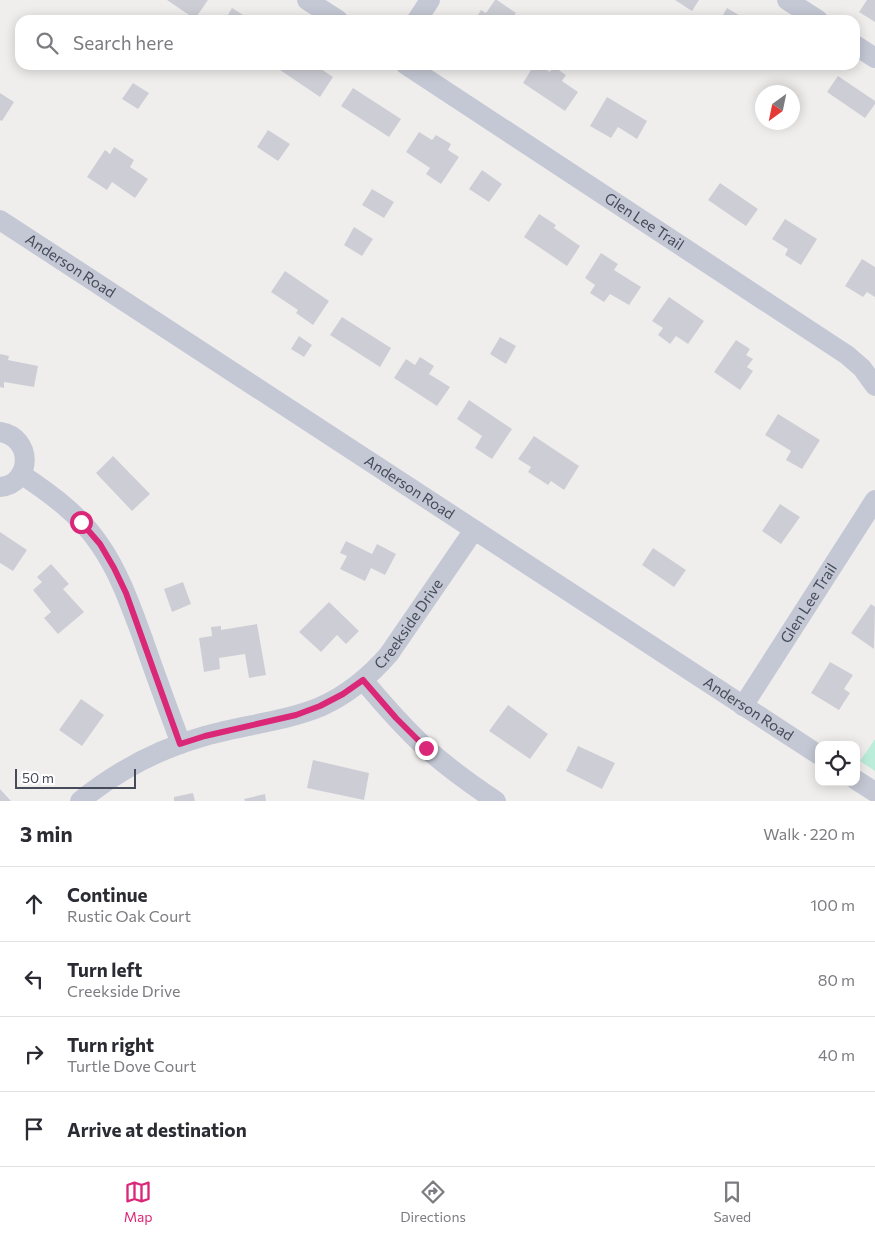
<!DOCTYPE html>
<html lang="en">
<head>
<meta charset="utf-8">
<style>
  body { margin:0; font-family:Commissioner,sans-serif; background:#f2f2f3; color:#2b2b33 }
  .controls { position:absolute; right:15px; bottom:15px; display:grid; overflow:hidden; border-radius:10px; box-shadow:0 2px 12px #0003 }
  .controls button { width:45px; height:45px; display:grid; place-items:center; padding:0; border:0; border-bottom:1px solid #e1e1e2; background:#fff; color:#2b2b33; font:25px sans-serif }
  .compass { position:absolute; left:755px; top:85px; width:45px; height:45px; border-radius:50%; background:#fff; box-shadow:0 2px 12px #0003; rotate:213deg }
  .scale { position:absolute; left:15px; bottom:12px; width:121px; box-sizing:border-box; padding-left:5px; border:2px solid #464b5a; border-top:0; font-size:14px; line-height:18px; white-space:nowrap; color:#464b5a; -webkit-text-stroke:4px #fff; paint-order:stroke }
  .stop { position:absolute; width:15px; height:15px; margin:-11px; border:4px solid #db2777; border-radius:50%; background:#fff }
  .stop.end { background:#db2777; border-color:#fff; box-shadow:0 1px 5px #0008 }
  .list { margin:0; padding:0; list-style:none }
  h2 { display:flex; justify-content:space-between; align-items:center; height:65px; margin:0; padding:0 20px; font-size:21px }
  h2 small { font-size:16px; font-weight:400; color:#7c7c81 }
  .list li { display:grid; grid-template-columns:32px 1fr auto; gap:15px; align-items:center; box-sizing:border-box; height:75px; padding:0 20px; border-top:1px solid #e1e1e2 }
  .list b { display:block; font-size:19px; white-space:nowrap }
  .list p { margin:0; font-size:16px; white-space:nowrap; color:#7c7c81 }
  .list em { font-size:16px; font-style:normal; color:#7c7c81 }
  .icon { flex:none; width:28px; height:28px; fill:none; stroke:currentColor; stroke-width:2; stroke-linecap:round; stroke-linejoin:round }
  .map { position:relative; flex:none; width:875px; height:801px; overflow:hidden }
  .search { position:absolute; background:#fff; box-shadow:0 2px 12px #0003; left:15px; right:15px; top:15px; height:55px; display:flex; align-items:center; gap:12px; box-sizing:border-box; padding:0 18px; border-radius:15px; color:#7c7c81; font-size:19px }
  .sheet { height:365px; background:#fff }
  nav { display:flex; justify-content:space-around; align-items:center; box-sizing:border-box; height:70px; border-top:1px solid #e1e1e2; background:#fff; font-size:14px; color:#7c7c81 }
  nav a { display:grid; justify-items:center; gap:2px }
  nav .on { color:#db2777 }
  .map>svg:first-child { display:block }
  .green { fill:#bceddb }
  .building { fill:#cdced5 }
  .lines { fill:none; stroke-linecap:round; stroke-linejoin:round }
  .minor { stroke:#c4c8d4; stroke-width:20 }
  .route { stroke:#db2777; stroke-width:6 }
  .labels { text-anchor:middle; stroke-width:4; stroke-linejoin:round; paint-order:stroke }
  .street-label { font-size:15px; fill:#464b5a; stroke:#fff }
</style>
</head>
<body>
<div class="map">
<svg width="875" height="801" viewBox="0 0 875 801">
  <rect width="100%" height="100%" fill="#f0eeed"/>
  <path class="green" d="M875 739V771L860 761Z"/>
  <path class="building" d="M167 0H208L195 19Z
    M495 0H497L516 13 511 20H475L481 10 486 13Z
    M675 0H699L692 11Z
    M867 0H875V22L859 12Z
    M232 8 251 20H225Z
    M727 8 747 20H720Z
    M284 65H315L333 77 320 97 280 70Z
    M534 65H539L550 72 553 66 566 75 562 81 578 92 565 111 523 83Z
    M838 76 875 101V104L865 118 827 92Z
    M133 83 149 93 138 109 122 99Z
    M353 88 401 119 389 137 341 106Z
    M0 93 14 102 2 121 0 120Z
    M607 97 647 121 637 139 618 127 611 138 590 126Z
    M268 130 290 144 278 161 257 147Z
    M419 132 432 140 436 135 451 144 448 150 459 157 441 184 426 174 430 168 406 152Z
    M114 147 134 160 130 167 148 179 135 198 112 182 107 190 87 177 105 150 110 154Z
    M482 170 502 184 489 202 469 189Z
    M720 183 758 209 746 226 708 200Z
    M372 189 394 202 384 218 362 205Z
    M539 214 556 225 554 228 580 246 567 266 524 237Z
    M785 219 817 239 801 265 785 255 788 249 772 239Z
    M354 227 373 239 362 256 344 245Z
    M601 253 618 264 614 270 641 287 629 305 610 294 604 302 590 293 595 285 585 278Z
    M862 259 875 267V297L867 292 863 297 845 286Z
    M285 271 329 301 313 325 296 313 298 310 271 292Z
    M669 297 704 321 688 344 676 336 670 344 658 335 663 328 652 321Z
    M342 317 391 348 380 367 330 335Z
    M299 336 312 345 304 357 291 349Z
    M500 337 516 346 506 364 490 354Z
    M736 340 750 349 746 355 753 359 747 367 753 371 740 390 714 372Z
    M0 354 9 356 8 360 38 366 34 387 4 382V388L0 387Z
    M420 357 434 366 429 374 450 387 437 406 394 378 406 359 415 365Z
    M469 400 512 429 492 459 475 448 482 436 457 419Z
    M778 414 820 440 802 469 786 460 791 451 765 435Z
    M534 436 579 466 564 490 551 481 548 485 528 472 531 467 518 459Z
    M113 456 150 494 132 511 96 473Z
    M780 504 800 517 781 544 762 531Z
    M0 532 27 550 13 571 0 563Z
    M346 541 372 554 377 544 396 554 385 575 371 568 365 581 340 569 347 556 340 553Z
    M653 548 686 570 674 587 642 565Z
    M51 564 69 584 63 589 84 612 58 634 44 618 51 612 33 590 42 582 37 577Z
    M183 582 191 604 172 612 164 589Z
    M329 602 359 631 346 644 337 635 321 652 299 632Z
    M871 604 875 607 874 649 851 633Z
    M257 624 266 675 249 678 245 654 219 658 220 669 204 672 199 638 212 636 211 627 221 626V630Z
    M830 662 853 675 844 689 850 693 839 710 811 693Z
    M81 699 104 715 82 746 59 730Z
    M508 705 548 734 530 759 489 731Z
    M578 746 615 763 602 789 566 771Z
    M313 760 369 773 364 800 307 788Z
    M0 789 11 801H0Z
    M193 793 195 801H174V797Z
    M265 794 266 801H245L244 799Z"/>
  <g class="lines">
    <g class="minor">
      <path d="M307 0 338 20"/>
      <path d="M787 0 818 20"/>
      <path d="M417 20 430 0"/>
      <path d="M855 45 875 58"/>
      <path id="s1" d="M406 65 847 355 862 368 875 386"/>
      <path id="s2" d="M0 220 819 755"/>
      <path d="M0 432C33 437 33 484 0 487"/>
      <path d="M21 474C51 494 80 515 100 545 120 574 131 607 143 639 155 674 168 709 181 744"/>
      <path d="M363 680C383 704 403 727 426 748 448 768 472 785 496 801"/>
      <path id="s3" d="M743 706 875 500"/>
      <path d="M856 780 875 792"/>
      <path id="s4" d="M80 801C117 771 158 749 205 736 243 725 283 722 320 707 347 695 370 676 389 654L474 530"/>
    </g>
  </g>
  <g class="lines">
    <path class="route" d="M81 522 100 544 114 568 126 593 180 744 205 736 296 715 320 706 343 694 363 680 396 718 426 748"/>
  </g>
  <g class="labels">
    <g class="street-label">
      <text dy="5" stroke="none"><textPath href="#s1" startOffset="285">Glen Lee Trail</textPath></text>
      <text dy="5" stroke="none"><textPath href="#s2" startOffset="84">Anderson Road</textPath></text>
      <text dy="5" stroke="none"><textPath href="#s2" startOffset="489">Anderson Road</textPath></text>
      <text dy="5" stroke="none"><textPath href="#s3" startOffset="122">Glen Lee Trail</textPath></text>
      <text dy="5" stroke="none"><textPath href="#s4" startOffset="384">Creekside Drive</textPath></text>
      <text dy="5" stroke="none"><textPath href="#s2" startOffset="894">Anderson Road</textPath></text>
    </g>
  </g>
</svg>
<div class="controls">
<button><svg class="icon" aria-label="locate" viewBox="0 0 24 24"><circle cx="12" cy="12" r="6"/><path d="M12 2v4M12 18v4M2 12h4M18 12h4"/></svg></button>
</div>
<svg class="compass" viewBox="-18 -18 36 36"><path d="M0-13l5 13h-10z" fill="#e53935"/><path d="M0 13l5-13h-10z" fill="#7c7c81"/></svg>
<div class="scale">50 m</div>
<div class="stop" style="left:81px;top:522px"></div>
<div class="stop end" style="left:426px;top:748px"></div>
<div class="search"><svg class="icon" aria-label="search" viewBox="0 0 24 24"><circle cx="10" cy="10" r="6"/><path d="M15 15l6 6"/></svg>Search here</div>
</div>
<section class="sheet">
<h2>3 min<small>Walk · 220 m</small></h2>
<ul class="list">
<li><svg class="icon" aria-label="ahead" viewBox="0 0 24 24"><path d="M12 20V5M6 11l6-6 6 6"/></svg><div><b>Continue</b><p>Rustic Oak Court</p></div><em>100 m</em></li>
<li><svg class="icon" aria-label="left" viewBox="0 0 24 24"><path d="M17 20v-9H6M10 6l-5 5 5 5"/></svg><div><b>Turn left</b><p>Creekside Drive</p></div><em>80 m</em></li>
<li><svg class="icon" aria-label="right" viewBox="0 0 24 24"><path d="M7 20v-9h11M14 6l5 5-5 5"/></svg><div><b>Turn right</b><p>Turtle Dove Court</p></div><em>40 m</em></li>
<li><svg class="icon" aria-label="arrive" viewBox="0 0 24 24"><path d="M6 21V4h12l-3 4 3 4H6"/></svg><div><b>Arrive at destination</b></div></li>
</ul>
</section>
<nav>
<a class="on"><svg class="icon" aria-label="map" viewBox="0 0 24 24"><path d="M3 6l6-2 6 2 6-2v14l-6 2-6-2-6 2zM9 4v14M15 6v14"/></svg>Map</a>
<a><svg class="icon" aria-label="directions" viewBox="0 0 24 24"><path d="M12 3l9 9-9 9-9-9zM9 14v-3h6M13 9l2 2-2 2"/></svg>Directions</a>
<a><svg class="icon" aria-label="saved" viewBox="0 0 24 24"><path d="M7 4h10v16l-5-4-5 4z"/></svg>Saved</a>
</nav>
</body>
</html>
